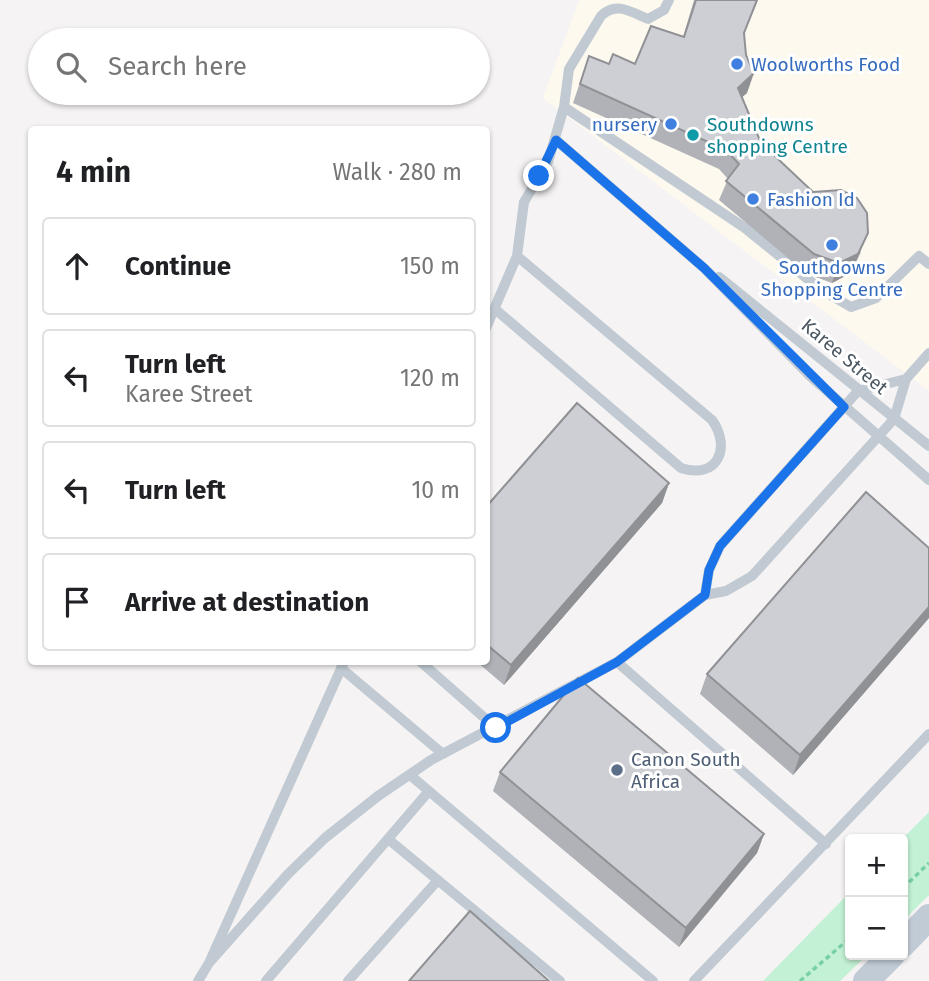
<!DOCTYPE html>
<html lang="en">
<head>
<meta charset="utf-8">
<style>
  body { margin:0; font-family:"Fira Sans",sans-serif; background:#f2f2f2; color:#202124 }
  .controls { position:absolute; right:21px; bottom:21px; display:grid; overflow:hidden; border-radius:7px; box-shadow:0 2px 5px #0004 }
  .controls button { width:63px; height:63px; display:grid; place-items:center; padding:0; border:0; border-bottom:2px solid #e0e0e0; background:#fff; color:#202124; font:35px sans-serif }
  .stop { position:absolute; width:21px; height:21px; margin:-16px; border:5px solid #1a73e8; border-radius:50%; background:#fff }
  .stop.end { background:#1a73e8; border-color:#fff; box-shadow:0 2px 7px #0008 }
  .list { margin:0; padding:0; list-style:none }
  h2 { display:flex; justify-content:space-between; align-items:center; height:91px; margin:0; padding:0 28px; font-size:30px }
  h2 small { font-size:23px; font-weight:400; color:#757577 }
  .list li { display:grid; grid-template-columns:46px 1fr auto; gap:21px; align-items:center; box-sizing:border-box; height:98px; margin:0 14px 14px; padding:0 14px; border:2px solid #e0e0e0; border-radius:7px }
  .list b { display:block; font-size:26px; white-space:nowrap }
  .list p { margin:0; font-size:23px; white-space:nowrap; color:#757577 }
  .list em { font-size:23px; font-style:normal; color:#757577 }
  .icon { flex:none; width:38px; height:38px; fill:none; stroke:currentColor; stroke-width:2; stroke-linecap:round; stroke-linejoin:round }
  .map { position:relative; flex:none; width:929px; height:981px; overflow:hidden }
  .search { position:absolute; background:#fff; box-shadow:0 2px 5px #0004; left:28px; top:28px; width:462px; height:77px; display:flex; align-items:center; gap:18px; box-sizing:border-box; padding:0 24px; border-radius:38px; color:#757577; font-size:26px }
  .panel { position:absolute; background:#fff; box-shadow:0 2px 5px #0004; left:28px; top:126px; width:462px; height:539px; border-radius:7px }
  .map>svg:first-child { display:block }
  .commercial { fill:#fdf9ef }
  .green { fill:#c3f1d5 }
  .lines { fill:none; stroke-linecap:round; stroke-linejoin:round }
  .path { stroke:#7ad0a6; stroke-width:3.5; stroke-dasharray:5 3.5; stroke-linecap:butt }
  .lane { stroke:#c1cad2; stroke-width:10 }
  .secondary { stroke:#c1cbd6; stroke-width:26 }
  .wall { fill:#b0b2b7 }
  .shaded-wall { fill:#909195 }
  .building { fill:#cdcfd5; stroke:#909195; stroke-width:2 }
  .route { stroke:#1a73e8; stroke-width:9 }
  .shop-dot { fill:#3f7fe0; stroke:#fff; stroke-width:2.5 }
  .culture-dot { fill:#0f9aa8; stroke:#fff; stroke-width:2.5 }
  .service-dot { fill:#5c6f8a; stroke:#fff; stroke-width:2.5 }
  .labels { text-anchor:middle; stroke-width:6; stroke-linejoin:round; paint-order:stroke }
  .shop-label { font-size:19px; fill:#366cbe; stroke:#fff; text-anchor:start }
  .culture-label { font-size:19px; fill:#0d838f; stroke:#fff; text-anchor:start }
  .street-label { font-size:19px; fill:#4a5661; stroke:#fff }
  .service-label { font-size:19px; fill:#4e5e75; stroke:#fff; text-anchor:start }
</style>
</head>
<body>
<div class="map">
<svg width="929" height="981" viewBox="0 0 929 981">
  <rect width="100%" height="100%" fill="#f5f3f3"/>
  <path class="commercial" d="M579 0H929V391L543 98Z"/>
  <path class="green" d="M929 812V895L903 921 902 839Z
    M850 892V955H867L840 981H763Z"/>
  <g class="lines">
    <path class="path" d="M903 888 929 863
      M800 981 850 938"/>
    <path class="lane" d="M669 0 664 10 648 19C631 12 616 1 601 16L569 69 564 107 745 228 820 289 851 307 876 298 919 256 929 264
      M556 140 704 268 810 376 929 480
      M719 277 929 446
      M495 309 681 468C717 480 732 448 712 420L517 256
      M486 328 517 256 524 202 548 162 564 107
      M705 595 709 570 720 546 858 391 906 379
      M421 662 496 728
      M617 662 826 844
      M341 668 443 754
      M410 775 653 981
      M388 839 560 981
      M209 963 288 874 325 838 378 796 431 760 617 662 705 595 726 591 752 576 894 419 906 379 929 353
      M198 981 209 963 344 662
      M266 981 429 791
      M348 981 438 880
      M694 981 929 734"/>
    <path class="secondary" d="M903 944 929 917
      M866 981 892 955"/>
  </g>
  <path class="wall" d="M694 0H758L744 34 747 93 742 97 761 143 861 252 851 273 832 283 807 274 719 200 728 179 719 169 573 103 589 56 609 64H635L683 37Z
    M669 483 662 503 504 685 477 662H486V507Z
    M929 548V618L793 775 700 694 707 674Z
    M500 772 764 834 757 853 679 947 493 791Z"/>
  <path class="shaded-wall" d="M754 73 747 93 731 107 738 88Z
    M868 233 851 273 832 283 839 263Z
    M669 483 662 503 504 685 511 665Z
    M929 607V618L793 775 800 755Z
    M764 834 757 853 679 947 686 928Z"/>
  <path class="building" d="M696 0H757L744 33 746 55 754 73 738 88 761 143 813 192 841 190 857 198 867 213 868 233 858 254 839 263 814 254 726 181 739 164 726 150 580 84 589 56 609 64 613 54 635 64 651 26 684 37Z
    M577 403 669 483 511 665 486 644V507Z
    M866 492 929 548V607L800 755 707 674Z
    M578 678 764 834 686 928 500 772Z
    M470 911 549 981H409Z"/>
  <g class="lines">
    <path class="route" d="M496 728 617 662 705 595 709 570 720 546 844 407 704 268 556 140 539 176"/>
  </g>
  <g class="shop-dot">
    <circle cx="737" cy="64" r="7"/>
    <circle cx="671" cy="124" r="7"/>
    <circle cx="753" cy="199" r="7"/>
    <circle cx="832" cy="245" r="7"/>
  </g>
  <circle class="culture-dot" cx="693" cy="135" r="7"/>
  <circle class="service-dot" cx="617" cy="770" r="7"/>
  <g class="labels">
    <g class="shop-label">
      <text x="751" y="71">Woolworths Food</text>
      <text x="657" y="131" text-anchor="end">nursery</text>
      <text x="767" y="206">Fashion Id</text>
      <text x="832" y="274" text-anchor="middle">Southdowns<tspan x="832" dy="22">Shopping Centre</tspan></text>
    </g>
    <g class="culture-label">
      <text x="707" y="131">Southdowns<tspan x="707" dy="22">shopping Centre</tspan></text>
    </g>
    <g class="street-label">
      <text transform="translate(845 356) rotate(40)" y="7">Karee Street</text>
    </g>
    <g class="service-label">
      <text x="631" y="766">Canon South<tspan x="631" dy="22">Africa</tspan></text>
    </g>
  </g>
</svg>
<div class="controls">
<button>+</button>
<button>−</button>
</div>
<div class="stop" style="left:496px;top:728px"></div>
<div class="stop end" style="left:539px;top:176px"></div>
<div class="search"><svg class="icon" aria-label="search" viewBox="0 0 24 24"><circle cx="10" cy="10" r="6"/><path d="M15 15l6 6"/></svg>Search here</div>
<section class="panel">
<h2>4 min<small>Walk · 280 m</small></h2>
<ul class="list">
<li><svg class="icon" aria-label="ahead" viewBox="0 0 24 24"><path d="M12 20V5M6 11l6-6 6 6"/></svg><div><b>Continue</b></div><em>150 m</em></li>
<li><svg class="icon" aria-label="left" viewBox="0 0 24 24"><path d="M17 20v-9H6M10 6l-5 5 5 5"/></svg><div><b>Turn left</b><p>Karee Street</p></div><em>120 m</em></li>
<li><svg class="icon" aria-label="left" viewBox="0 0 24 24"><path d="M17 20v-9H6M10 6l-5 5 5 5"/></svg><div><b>Turn left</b></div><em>10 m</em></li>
<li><svg class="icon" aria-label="arrive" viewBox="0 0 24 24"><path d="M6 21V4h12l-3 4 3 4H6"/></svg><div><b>Arrive at destination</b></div></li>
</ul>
</section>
</div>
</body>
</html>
